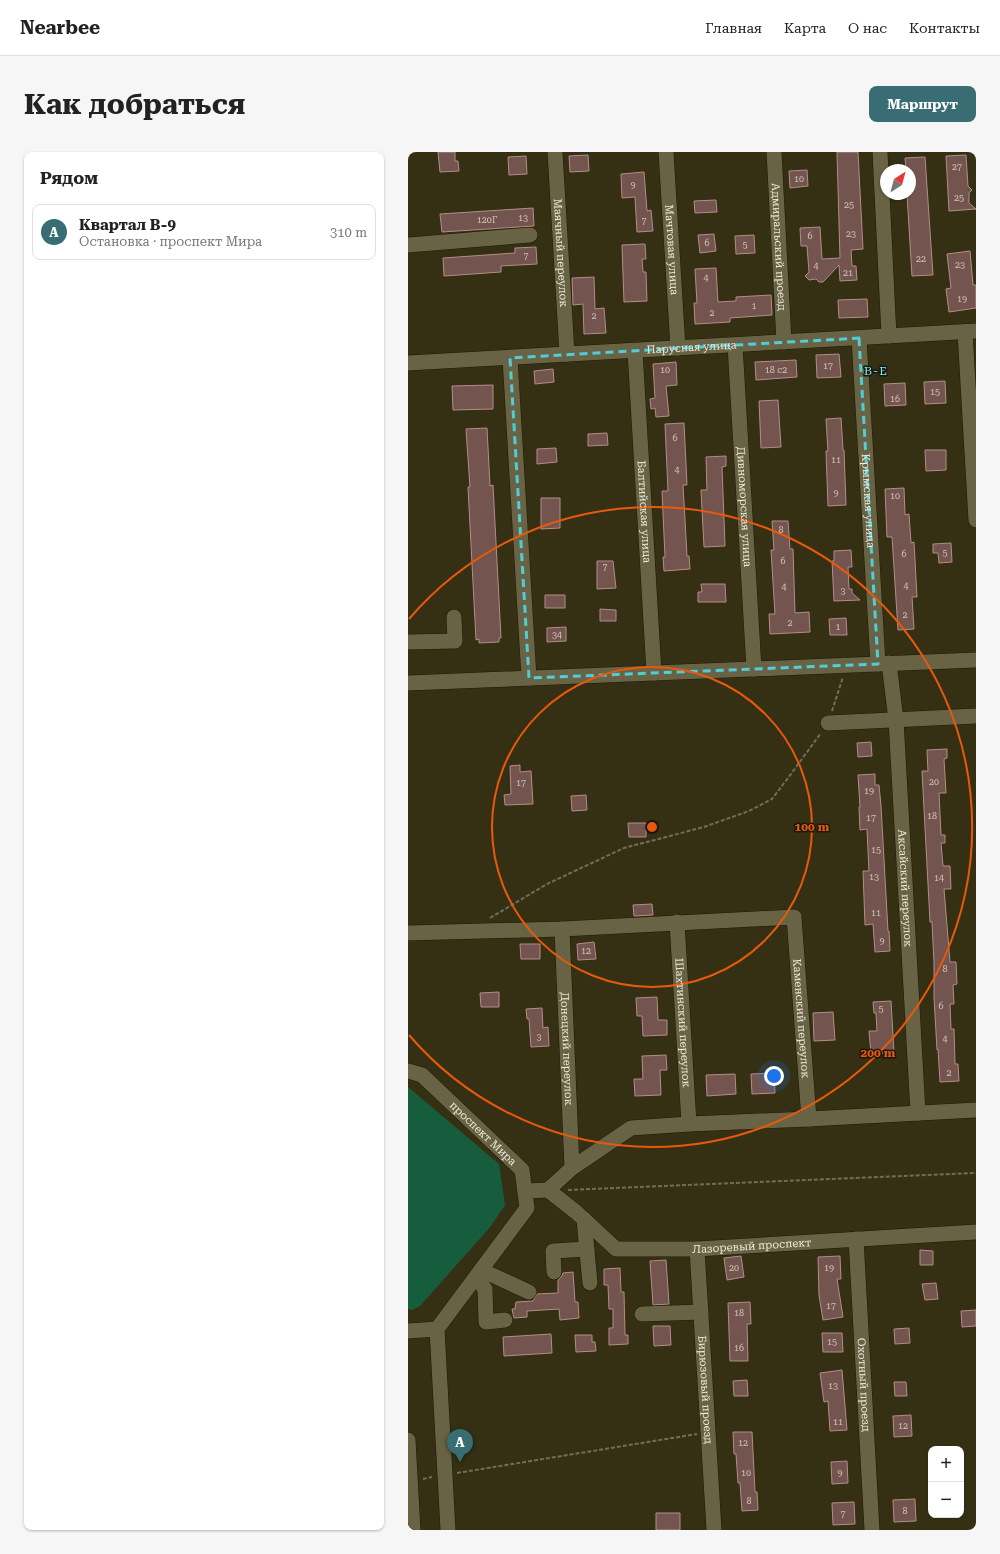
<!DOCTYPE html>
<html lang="ru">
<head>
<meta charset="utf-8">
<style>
  body { margin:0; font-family:"Roboto Serif",serif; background:#f6f6f6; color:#222 }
  .controls { position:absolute; right:12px; bottom:12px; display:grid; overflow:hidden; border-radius:8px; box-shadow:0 1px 3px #0004 }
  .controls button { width:36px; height:36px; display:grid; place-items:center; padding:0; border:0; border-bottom:1px solid #e0e0e0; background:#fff; color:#222; font:20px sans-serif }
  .compass { position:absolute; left:472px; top:12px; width:36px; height:36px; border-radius:50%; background:#fff; box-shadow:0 1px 3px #0004; rotate:36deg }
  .you { position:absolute; left:366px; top:924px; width:14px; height:14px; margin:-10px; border:3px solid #fff; border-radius:50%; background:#1a73e8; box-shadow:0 0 0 6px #1a73e833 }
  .badge { display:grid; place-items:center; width:26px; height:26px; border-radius:50%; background:#386e73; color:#fff; font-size:13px; font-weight:700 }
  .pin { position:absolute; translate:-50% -33px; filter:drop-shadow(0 1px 2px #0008) }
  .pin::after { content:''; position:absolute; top:21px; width:14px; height:12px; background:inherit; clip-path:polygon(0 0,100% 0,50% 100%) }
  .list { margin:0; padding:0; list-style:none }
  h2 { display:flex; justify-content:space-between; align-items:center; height:52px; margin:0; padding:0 16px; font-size:17px }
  h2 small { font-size:13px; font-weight:400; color:#767676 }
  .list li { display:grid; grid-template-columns:26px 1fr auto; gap:12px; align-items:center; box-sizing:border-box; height:56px; margin:0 8px 8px; padding:0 8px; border:1px solid #e0e0e0; border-radius:8px }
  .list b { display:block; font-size:15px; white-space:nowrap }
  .list p { margin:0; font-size:13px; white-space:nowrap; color:#767676 }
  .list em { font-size:13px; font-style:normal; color:#767676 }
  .map { position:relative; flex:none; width:568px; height:1378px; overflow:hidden; border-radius:8px }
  header { display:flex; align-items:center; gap:24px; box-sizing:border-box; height:56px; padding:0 20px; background:#fff; border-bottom:1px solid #e0e0e0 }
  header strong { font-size:19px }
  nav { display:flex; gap:22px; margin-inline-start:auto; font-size:14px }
  .intro { display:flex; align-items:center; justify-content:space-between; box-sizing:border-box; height:96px; padding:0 24px }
  h1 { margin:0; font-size:28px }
  .button { padding:10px 18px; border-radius:8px; background:#386e73; color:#fff; font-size:14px; font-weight:700 }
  main { display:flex; gap:24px; padding:0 24px }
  aside { flex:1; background:#fff; border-radius:8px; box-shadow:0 1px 3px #0004 }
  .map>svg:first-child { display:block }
  .green { fill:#165d3e }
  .building { fill:#74544e; stroke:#b28e88 }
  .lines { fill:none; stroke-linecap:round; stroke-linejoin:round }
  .minor-casing { stroke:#1d1800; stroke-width:16 }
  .path { stroke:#726e56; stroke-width:2; stroke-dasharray:4 2; stroke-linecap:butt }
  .minor { stroke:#686345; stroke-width:15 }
  .marked { fill:none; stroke:#52ccd6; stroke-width:3; stroke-dasharray:8 5; stroke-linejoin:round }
  .ring { fill:none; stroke:#e8590c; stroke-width:2 }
  .labels { text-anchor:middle; stroke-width:3; stroke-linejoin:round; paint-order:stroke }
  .number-label { font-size:9px; fill:#cfc4b7 }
  .street-label { font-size:11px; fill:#edeada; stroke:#1a180c }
  .neighbourhood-label { font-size:12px; letter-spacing:1px; fill:#7ee9f3; stroke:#1a180c }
  .centre { fill:#e8590c; stroke:#1a180c; stroke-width:2 }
  .ring-label { font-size:12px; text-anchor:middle; font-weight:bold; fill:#e8590c; stroke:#1a180c; stroke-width:3; stroke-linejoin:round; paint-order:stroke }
</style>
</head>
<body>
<header>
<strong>Nearbee</strong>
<nav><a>Главная</a><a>Карта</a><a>О нас</a><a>Контакты</a></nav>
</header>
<div class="intro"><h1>Как добраться</h1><a class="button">Маршрут</a></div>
<main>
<aside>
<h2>Рядом<small></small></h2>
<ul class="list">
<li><span class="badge">A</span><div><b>Квартал В-9</b><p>Остановка · проспект Мира</p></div><em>310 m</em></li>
</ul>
</aside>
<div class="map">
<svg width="568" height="1378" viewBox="0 0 568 1378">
  <rect width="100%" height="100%" fill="#353014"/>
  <path class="green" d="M0 935 91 1012 97 1053 83 1074 12 1154 4 1158 0 1157Z"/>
  <path class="building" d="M30 0H47V9H50L51 19 32 20Z
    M429 0H450L455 97 443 98 444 114H448L449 128 432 129 431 113 415 130H411L408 127 401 128 397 124 401 120 399 94H393L392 76 412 75 414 107 432 106Z
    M180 3 181 19 162 20 161 4Z
    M558 3 560 34 564 38 561 41V51L568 57 541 59 538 4Z
    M118 4 119 22 101 23 100 5Z
    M517 5 525 123 504 124 499 42H502V18H498L497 6Z
    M399 18 400 34 382 36 381 19Z
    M236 20 239 59 243 58 245 79 229 80 227 45 214 46 213 22Z
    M308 48 309 60 287 61 286 49Z
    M125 56 126 74 34 80 32 62Z
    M306 82 308 99 292 101 290 83Z
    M346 83 347 101 328 102 327 84Z
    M237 92 238 107H234L235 120H238L239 149 216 150 214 93Z
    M128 95 129 112 93 114V120L36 124 35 106 107 101V96Z
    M562 99 565 133H568V156L541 160 538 137 543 136 539 102Z
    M308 116 310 150 328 149V145L363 143 364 163 322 166V170L287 172 286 151H289L287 117Z
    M186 125 187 157 196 156 198 181 176 182 175 152 165 153 164 126Z
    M459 147 460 165 431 166 430 148Z
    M431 202 433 225 409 226 408 203Z
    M388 208 389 225 348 228 347 210Z
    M268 210 269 233 258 234 261 264 248 265 247 256 243 257 242 247 247 246 245 212Z
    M145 217 146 230 127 232 126 219Z
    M537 229 538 251 517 252 516 230Z
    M497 231 498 253 477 254 476 232Z
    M85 233V257L45 258 44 234Z
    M370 248 373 295 353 296 351 249Z
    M433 266 435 298H436L438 353 420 354 418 299H420L418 267Z
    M276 271 279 333H275L279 404H281L282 417 256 419 255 405H257L254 339H260L257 272Z
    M79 276 82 334 85 333 93 486H91V490L71 491V487L68 488 60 335H62L58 277Z
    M199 281 200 293 180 294V282Z
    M148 296 149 310 129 312V297Z
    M517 298H538V318L518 319Z
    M318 304V314L314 315 317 394 296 395 293 338H299L298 305Z
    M496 336 497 363 501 362 503 391 506 390 509 445H504L506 477 490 478 484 385H479L477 337Z
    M133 346H152V376L133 377Z
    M364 369H380L382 397H385L387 461 401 460 402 480 362 482 361 462H367L363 398H366Z
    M543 391 544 410 531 411 530 401H525V392Z
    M443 398 444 415H440L441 437H444V441L452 448 426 449 424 409H426V399Z
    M189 409H205L208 436 189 437Z
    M293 432H317L318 450H290V440H294Z
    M137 443H157V456H137Z
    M192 457 208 458V469H192Z
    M438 466 439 483H422L421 467Z
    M158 475V489L139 490V476Z
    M463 590 464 604 450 605 449 591Z
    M539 597V606L536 607 538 641H531L533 683H537V691H533L535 714H542L543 737H536L542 810H548L549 832 545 833 546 852H542L543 877H546L547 912H550L551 929 532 930 530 897 529 898 526 845V811L524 770H522L514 619H520L519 598Z
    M112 613V620L123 619 125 652 97 653 96 643 103 642 102 614Z
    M467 622V633H471L473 654 480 779H481L482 799 467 800 465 772 457 773 455 719H461L459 677 452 678 451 655H452L450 623Z
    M178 643 179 658 164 659 163 644Z
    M220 671H238V685H221Z
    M244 752 245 763 226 764 225 753Z
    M186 790 188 807 170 808 169 792Z
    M112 792H132V807H113Z
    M91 840V855H73L72 841Z
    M249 845 250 868H259V883L235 884 234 864H229L228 846Z
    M483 849 486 900 463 902 461 879H469L468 861H466L465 850Z
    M134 856 135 876 140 875 141 894 123 895 121 867H119L118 857Z
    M425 860 427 888 406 889 405 861Z
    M258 903 259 918H252L253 943 227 944 226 927H235L234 904Z
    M366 921 367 941 344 942 343 922Z
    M327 922 328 942 299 944 298 923Z
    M512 1098 525 1099V1113H512Z
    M333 1104 336 1125 319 1128 316 1106Z
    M432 1104 433 1127H429L435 1165 415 1168 411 1143 410 1105Z
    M258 1108 261 1152 245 1153 242 1109Z
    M212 1116 213 1140H216L217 1183H220V1192L201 1193V1176H205V1157H201L200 1133H196V1117Z
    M165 1120 167 1150H170L171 1166 152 1168 151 1157 119 1159V1165L106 1166 104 1157H107L108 1150 125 1149 129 1142 150 1141V1128L154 1124 155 1121Z
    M528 1131 530 1147 517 1148 514 1132Z
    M342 1150 343 1172H339L340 1209H322L320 1151Z
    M568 1158V1174L554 1175 553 1159Z
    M245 1174H262L263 1193 246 1194Z
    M501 1176 502 1191 487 1192 486 1177Z
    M414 1181H434L435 1200H415Z
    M143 1182 144 1201 96 1204 95 1185Z
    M167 1183H184V1190H187L188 1199 168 1200Z
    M434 1218 439 1278 422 1279 420 1249 416 1250 412 1221Z
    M339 1228 340 1244H326L325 1229Z
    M486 1230H498L499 1244H487Z
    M503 1263 504 1284 486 1285 485 1264Z
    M325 1280H344L347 1340H349L350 1358 334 1359 332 1331H330L328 1302H326Z
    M439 1309 440 1331 424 1332 423 1310Z
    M507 1347 508 1369 486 1370 485 1348Z
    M446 1350 447 1372 425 1373 424 1351Z
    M248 1361H272V1378H248Z"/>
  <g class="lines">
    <g class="minor-casing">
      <g id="minor">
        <path id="s1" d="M147 0 159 202"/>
        <path id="s2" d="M258 0 270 196"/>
        <path id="s3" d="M366 0 376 190"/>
        <path d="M472 0 481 184"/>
        <path d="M0 93 122 83"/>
        <path d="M557 180 568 368"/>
        <path id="s4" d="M451 186 470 512"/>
        <path id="s5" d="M327 193 346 517"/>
        <path id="s6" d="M227 199 246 521"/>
        <path d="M102 206 121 526"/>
        <path id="s7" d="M0 211 568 179"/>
        <path d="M0 490 47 489 46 465"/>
        <path id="s8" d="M481 511 488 568 510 961"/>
        <path d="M0 531 568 508"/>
        <path d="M420 571 568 564"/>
        <path id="s9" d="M269 770 281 972"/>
        <path id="s10" d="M154 777 164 1016"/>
        <path id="s11" d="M0 781 154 777 386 765 401 967"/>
        <path id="s12" d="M0 919 14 923 114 1018 119 1056 29 1177 40 1378"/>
        <path d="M140 1038 164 1016 223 976 281 972 401 967 568 958"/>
        <path id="s13" d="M118 1039 140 1038 168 1060 208 1097H289L568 1080"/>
        <path d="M176 1067 182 1131"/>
        <path id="s14" d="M448 1087 464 1378"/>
        <path id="s15" d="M289 1097 306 1378"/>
        <path d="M73 1118 121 1140"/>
        <path d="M146 1120 145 1099 179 1097"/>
        <path d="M68 1125 77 1137 78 1170 97 1168"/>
        <path d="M234 1162 293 1160"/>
        <path d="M0 1179 29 1177"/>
        <path d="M0 1288 5 1378"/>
      </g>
    </g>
    <path class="path" d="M424 559 435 525
      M82 766 139 732 216 696 296 675 341 659 364 647 380 626 413 581
      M160 1038 568 1021
      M49 1321 289 1282
      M15 1327 24 1325"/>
    <use href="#minor" class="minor"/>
  </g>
  <path class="marked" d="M451 186 470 512 121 526 102 206Z"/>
  <g class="ring">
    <circle cx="244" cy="675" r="160"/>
    <path d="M1 467A320 320 0 1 1 1 883"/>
  </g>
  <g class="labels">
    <g class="number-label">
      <text x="549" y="18">27</text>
      <text x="391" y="30">10</text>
      <text x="225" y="36">9</text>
      <text x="551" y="49">25</text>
      <text x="441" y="56">25</text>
      <text x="115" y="69">13</text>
      <text x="79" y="71">120Г</text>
      <text x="236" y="72">7</text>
      <text x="443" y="85">23</text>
      <text x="402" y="87">6</text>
      <text x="299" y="94">6</text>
      <text x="337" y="96">5</text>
      <text x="118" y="107">7</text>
      <text x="513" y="110">22</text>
      <text x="552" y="116">23</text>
      <text x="408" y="117">4</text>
      <text x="440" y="124">21</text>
      <text x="298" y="129">4</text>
      <text x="554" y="150">19</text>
      <text x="346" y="157">1</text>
      <text x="304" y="164">2</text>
      <text x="186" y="167">2</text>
      <text x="420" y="217">17</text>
      <text x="257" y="221">10</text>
      <text x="368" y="221">18 с2</text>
      <text x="527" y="243">15</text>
      <text x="487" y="250">16</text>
      <text x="267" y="289">6</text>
      <text x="428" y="311">11</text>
      <text x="269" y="321">4</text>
      <text x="428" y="344">9</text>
      <text x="487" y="347">10</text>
      <text x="373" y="381">8</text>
      <text x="537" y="404">5</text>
      <text x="496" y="405">6</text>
      <text x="375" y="412">6</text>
      <text x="197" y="418">7</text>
      <text x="498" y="437">4</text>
      <text x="376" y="438">4</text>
      <text x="435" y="442">3</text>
      <text x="497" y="466">2</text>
      <text x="382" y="474">2</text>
      <text x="430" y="478">1</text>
      <text x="149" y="486">34</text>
      <text x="526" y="633">20</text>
      <text x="113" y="634">17</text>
      <text x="461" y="642">19</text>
      <text x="524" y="667">18</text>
      <text x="463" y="669">17</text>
      <text x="468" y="701">15</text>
      <text x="466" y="728">13</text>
      <text x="531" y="729">14</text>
      <text x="468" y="764">11</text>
      <text x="474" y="792">9</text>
      <text x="178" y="802">12</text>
      <text x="537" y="820">8</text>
      <text x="533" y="857">6</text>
      <text x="473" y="860">5</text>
      <text x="131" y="888">3</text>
      <text x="537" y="890">4</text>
      <text x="541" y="924">2</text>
      <text x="326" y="1119">20</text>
      <text x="421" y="1119">19</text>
      <text x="423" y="1157">17</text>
      <text x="331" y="1164">18</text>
      <text x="424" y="1193">15</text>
      <text x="331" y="1199">16</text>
      <text x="425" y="1237">13</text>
      <text x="430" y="1273">11</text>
      <text x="495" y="1277">12</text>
      <text x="335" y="1294">12</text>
      <text x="338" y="1324">10</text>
      <text x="432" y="1324">9</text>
      <text x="341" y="1352">8</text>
      <text x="497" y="1362">8</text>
      <text x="435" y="1365">7</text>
    </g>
    <g class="street-label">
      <text dy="4" stroke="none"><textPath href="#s3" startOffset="95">Адмиральский проезд</textPath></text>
      <text dy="4" stroke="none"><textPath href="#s2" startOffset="98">Мачтовая улица</textPath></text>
      <text dy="4" stroke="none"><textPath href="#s1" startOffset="101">Маячный переулок</textPath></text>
      <text dy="4" stroke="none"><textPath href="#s7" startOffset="284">Парусная улица</textPath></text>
      <text dy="4" stroke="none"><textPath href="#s4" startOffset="163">Крымская улица</textPath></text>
      <text dy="4" stroke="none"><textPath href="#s5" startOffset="162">Дивноморская улица</textPath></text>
      <text dy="4" stroke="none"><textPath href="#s6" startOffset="161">Балтийская улица</textPath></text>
      <text dy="4" stroke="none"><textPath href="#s8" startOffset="226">Аксайский переулок</textPath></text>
      <text dy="4" stroke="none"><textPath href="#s11" startOffset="488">Каменский переулок</textPath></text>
      <text dy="4" stroke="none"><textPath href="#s9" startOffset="101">Шахтинский переулок</textPath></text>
      <text dy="4" stroke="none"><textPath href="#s10" startOffset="120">Донецкий переулок</textPath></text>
      <text dy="4" stroke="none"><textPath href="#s12" startOffset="99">проспект Мира</textPath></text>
      <text dy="4" stroke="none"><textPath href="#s13" startOffset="248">Лазоревый проспект</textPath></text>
      <text dy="4" stroke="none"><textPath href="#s14" startOffset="146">Охотный проезд</textPath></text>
      <text dy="4" stroke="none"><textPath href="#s15" startOffset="141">Бирюзовый проезд</textPath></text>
    </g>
    <g class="neighbourhood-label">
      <text x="468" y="223">В-Е</text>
    </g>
  </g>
  <circle cx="244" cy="675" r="6" class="centre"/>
  <g class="ring-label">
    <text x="404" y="679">100 m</text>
    <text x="470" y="905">200 m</text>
  </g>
</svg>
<div class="controls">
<button>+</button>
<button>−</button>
</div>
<svg class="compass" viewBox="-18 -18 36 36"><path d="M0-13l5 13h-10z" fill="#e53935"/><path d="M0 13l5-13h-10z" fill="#767676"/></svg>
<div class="you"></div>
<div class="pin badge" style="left:52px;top:1310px">A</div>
</div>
</main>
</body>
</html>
